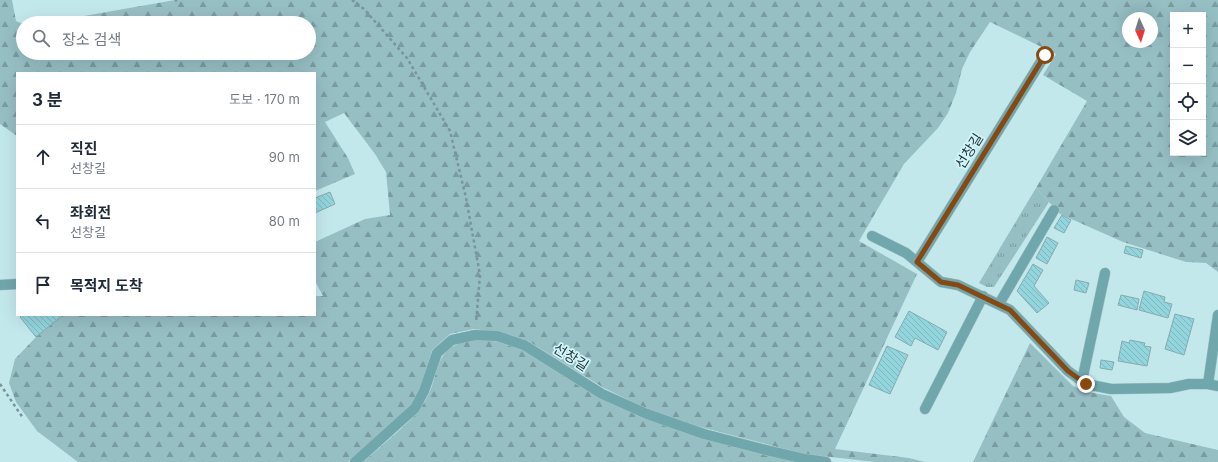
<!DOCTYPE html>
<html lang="ko">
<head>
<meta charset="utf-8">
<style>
  body { margin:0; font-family:Inter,"Noto Sans KR",sans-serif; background:#f2f2f3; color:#1f2937 }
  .controls { position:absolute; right:12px; top:12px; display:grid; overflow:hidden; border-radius:0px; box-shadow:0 4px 16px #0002 }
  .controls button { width:36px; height:36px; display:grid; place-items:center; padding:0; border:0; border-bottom:1px solid #e0e1e3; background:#fff; color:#1f2937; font:20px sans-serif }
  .compass { position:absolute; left:1122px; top:12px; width:36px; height:36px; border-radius:50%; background:#fff; box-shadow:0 4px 16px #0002; rotate:176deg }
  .stop { position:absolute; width:12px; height:12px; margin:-9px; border:3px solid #88480f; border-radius:50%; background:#fff }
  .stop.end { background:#88480f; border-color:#fff; box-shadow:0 1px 4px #0008 }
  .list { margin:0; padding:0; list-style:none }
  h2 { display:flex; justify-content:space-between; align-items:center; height:52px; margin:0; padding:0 16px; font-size:17px }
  h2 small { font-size:13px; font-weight:400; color:#747a83 }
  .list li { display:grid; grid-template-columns:26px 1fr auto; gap:12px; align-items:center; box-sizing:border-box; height:64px; padding:0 16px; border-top:1px solid #e0e1e3 }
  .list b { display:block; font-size:15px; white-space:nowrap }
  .list p { margin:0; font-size:13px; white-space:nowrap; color:#747a83 }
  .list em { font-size:13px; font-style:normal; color:#747a83 }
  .icon { flex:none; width:22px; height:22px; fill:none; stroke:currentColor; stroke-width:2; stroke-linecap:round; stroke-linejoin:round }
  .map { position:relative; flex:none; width:1218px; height:462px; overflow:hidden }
  .search { position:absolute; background:#fff; box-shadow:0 4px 16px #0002; left:16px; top:16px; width:300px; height:44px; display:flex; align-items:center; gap:10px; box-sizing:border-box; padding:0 14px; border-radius:22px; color:#747a83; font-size:15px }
  .panel { position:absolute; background:#fff; box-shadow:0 4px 16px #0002; left:16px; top:72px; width:300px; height:244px; border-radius:0px }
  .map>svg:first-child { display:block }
  .grass { fill:url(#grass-tufts) }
  .forest { fill:url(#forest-firs); fill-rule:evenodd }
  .building { fill:url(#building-back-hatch); stroke:#87aaaf }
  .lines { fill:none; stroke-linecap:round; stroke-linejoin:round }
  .minor-casing { stroke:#a4c4c8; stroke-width:11 }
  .path { stroke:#7a9497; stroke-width:2.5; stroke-dasharray:3 3; stroke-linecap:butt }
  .minor { stroke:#70a7ad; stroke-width:10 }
  .route { stroke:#88480f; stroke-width:5 }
  .labels { text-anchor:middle; stroke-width:3.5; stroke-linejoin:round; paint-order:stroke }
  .street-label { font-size:14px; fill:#273537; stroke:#d0f5fa }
</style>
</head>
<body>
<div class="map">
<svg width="1218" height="462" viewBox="0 0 1218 462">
  <defs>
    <pattern id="grass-tufts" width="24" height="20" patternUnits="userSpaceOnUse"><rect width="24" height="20" fill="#96bfc4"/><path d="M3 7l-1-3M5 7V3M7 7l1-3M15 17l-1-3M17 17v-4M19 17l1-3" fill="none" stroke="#7a9ca0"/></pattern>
    <pattern id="forest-firs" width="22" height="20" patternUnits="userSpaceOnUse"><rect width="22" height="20" fill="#96bfc4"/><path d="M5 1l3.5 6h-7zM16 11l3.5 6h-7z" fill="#7a9ca0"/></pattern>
    <pattern id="building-back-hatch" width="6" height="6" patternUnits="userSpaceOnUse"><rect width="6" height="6" fill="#92d5dd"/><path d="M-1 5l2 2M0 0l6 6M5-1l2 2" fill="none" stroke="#7eb7be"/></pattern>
  </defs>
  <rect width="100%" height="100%" fill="#c3e8ec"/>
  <path class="grass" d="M1036 188 1049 202 994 287H987L979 283Z"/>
  <path class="forest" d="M0 0H12L16 21 23 24V53H309V23H70L84 16 175 0H1218V272L1206 263 1186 262 1123 242 1060 214 1036 188 1087 101 1043 75 1056 54 990 22 970 52 962 69 956 93 948 113 938 128 904 164 859 241 917 274 835 449 909 458 925 462H875L804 454 689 424 647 409 604 388 528 341 498 332 474 329 450 334 432 350 421 388 410 406 348 462H78L37 431 16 402 9 383 15 359 36 337 63 315H315V296H323L315 281V242L365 219 390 215 386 172 375 154 344 113 325 122 348 158 355 174 315 191V73H17V136L0 124ZM1173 15H1203V153H1173ZM1128 18H1152V42H1128Z
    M482 339 499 342 524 350 557 369 703 438 795 462H363C382 445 403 429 419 410 446 377 424 344 482 339Z
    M1030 343 1073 386 1087 392 1111 396 1124 417 1145 433 1218 450V462H973Z"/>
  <path class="building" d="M330 192 335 204 315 213V198Z
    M1062 215 1071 220 1064 233 1054 228Z
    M1047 237 1058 243 1047 264 1036 258Z
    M1126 246 1143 250 1141 258 1124 253Z
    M1033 264 1043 270 1034 286 1049 303 1037 313 1017 291Z
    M1076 280 1089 283 1086 293 1074 290Z
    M1144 291 1165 297 1164 302 1172 304 1168 318 1139 310Z
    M1121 295 1139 299 1137 310 1118 305Z
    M909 311 947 332 938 350 915 338 911 346 895 337Z
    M1175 314 1194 319 1184 355 1165 349Z
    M22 315H63L36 337 20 317Z
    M1130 340 1145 343 1144 346 1151 347 1147 366 1118 361 1122 341 1129 343Z
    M887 346 908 355 890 394 869 385Z
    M1101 360 1114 362 1112 370 1100 368Z"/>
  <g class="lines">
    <g class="minor-casing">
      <path id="minor" d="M872 236 906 253 941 282 958 285 1010 310 1068 371 1086 384 1111 389 1170 388 1189 384H1208L1218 386
        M917 262 1045 55
        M0 285 17 284
        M999 304 1054 210
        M1082 381 1105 273
        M1208 384 1218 315
        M925 409 983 296
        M355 462 415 408 424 391 437 353 452 340 475 335 497 336 524 345 602 394 647 414 704 434 762 449 805 459 826 462"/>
    </g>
    <path class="path" d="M352 0 364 9 407 58 450 131 466 198 480 275 476 323
      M175 1 177 0
      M0 384 23 418"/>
    <use href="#minor" class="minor"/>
  </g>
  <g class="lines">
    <path class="route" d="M1045 55 917 262 941 282 958 285 1010 310 1068 371 1086 384"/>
  </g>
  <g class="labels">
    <g class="street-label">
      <text transform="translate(969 151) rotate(-58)" y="5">선창길</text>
      <text transform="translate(571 357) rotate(32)" y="5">선창길</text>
    </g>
  </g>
</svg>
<div class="controls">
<button>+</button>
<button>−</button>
<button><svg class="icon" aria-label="locate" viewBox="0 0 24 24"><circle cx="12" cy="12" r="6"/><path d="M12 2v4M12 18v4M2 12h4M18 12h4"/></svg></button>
<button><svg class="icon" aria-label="layers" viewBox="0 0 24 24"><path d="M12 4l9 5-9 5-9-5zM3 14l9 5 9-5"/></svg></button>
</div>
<svg class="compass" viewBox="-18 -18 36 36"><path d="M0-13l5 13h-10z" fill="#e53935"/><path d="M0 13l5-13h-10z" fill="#747a83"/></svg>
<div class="stop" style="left:1045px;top:55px"></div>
<div class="stop end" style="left:1086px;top:384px"></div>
<div class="search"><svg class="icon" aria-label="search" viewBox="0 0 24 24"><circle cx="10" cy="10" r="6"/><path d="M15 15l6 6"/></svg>장소 검색</div>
<section class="panel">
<h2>3 분<small>도보 · 170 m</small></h2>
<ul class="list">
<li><svg class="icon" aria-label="ahead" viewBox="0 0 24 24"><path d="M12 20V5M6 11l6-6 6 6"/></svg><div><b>직진</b><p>선창길</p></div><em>90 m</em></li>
<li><svg class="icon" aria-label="left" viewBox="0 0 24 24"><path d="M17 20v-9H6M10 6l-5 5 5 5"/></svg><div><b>좌회전</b><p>선창길</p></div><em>80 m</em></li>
<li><svg class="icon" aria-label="arrive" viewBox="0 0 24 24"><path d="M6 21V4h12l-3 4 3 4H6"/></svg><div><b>목적지 도착</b></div></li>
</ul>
</section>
</div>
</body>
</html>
